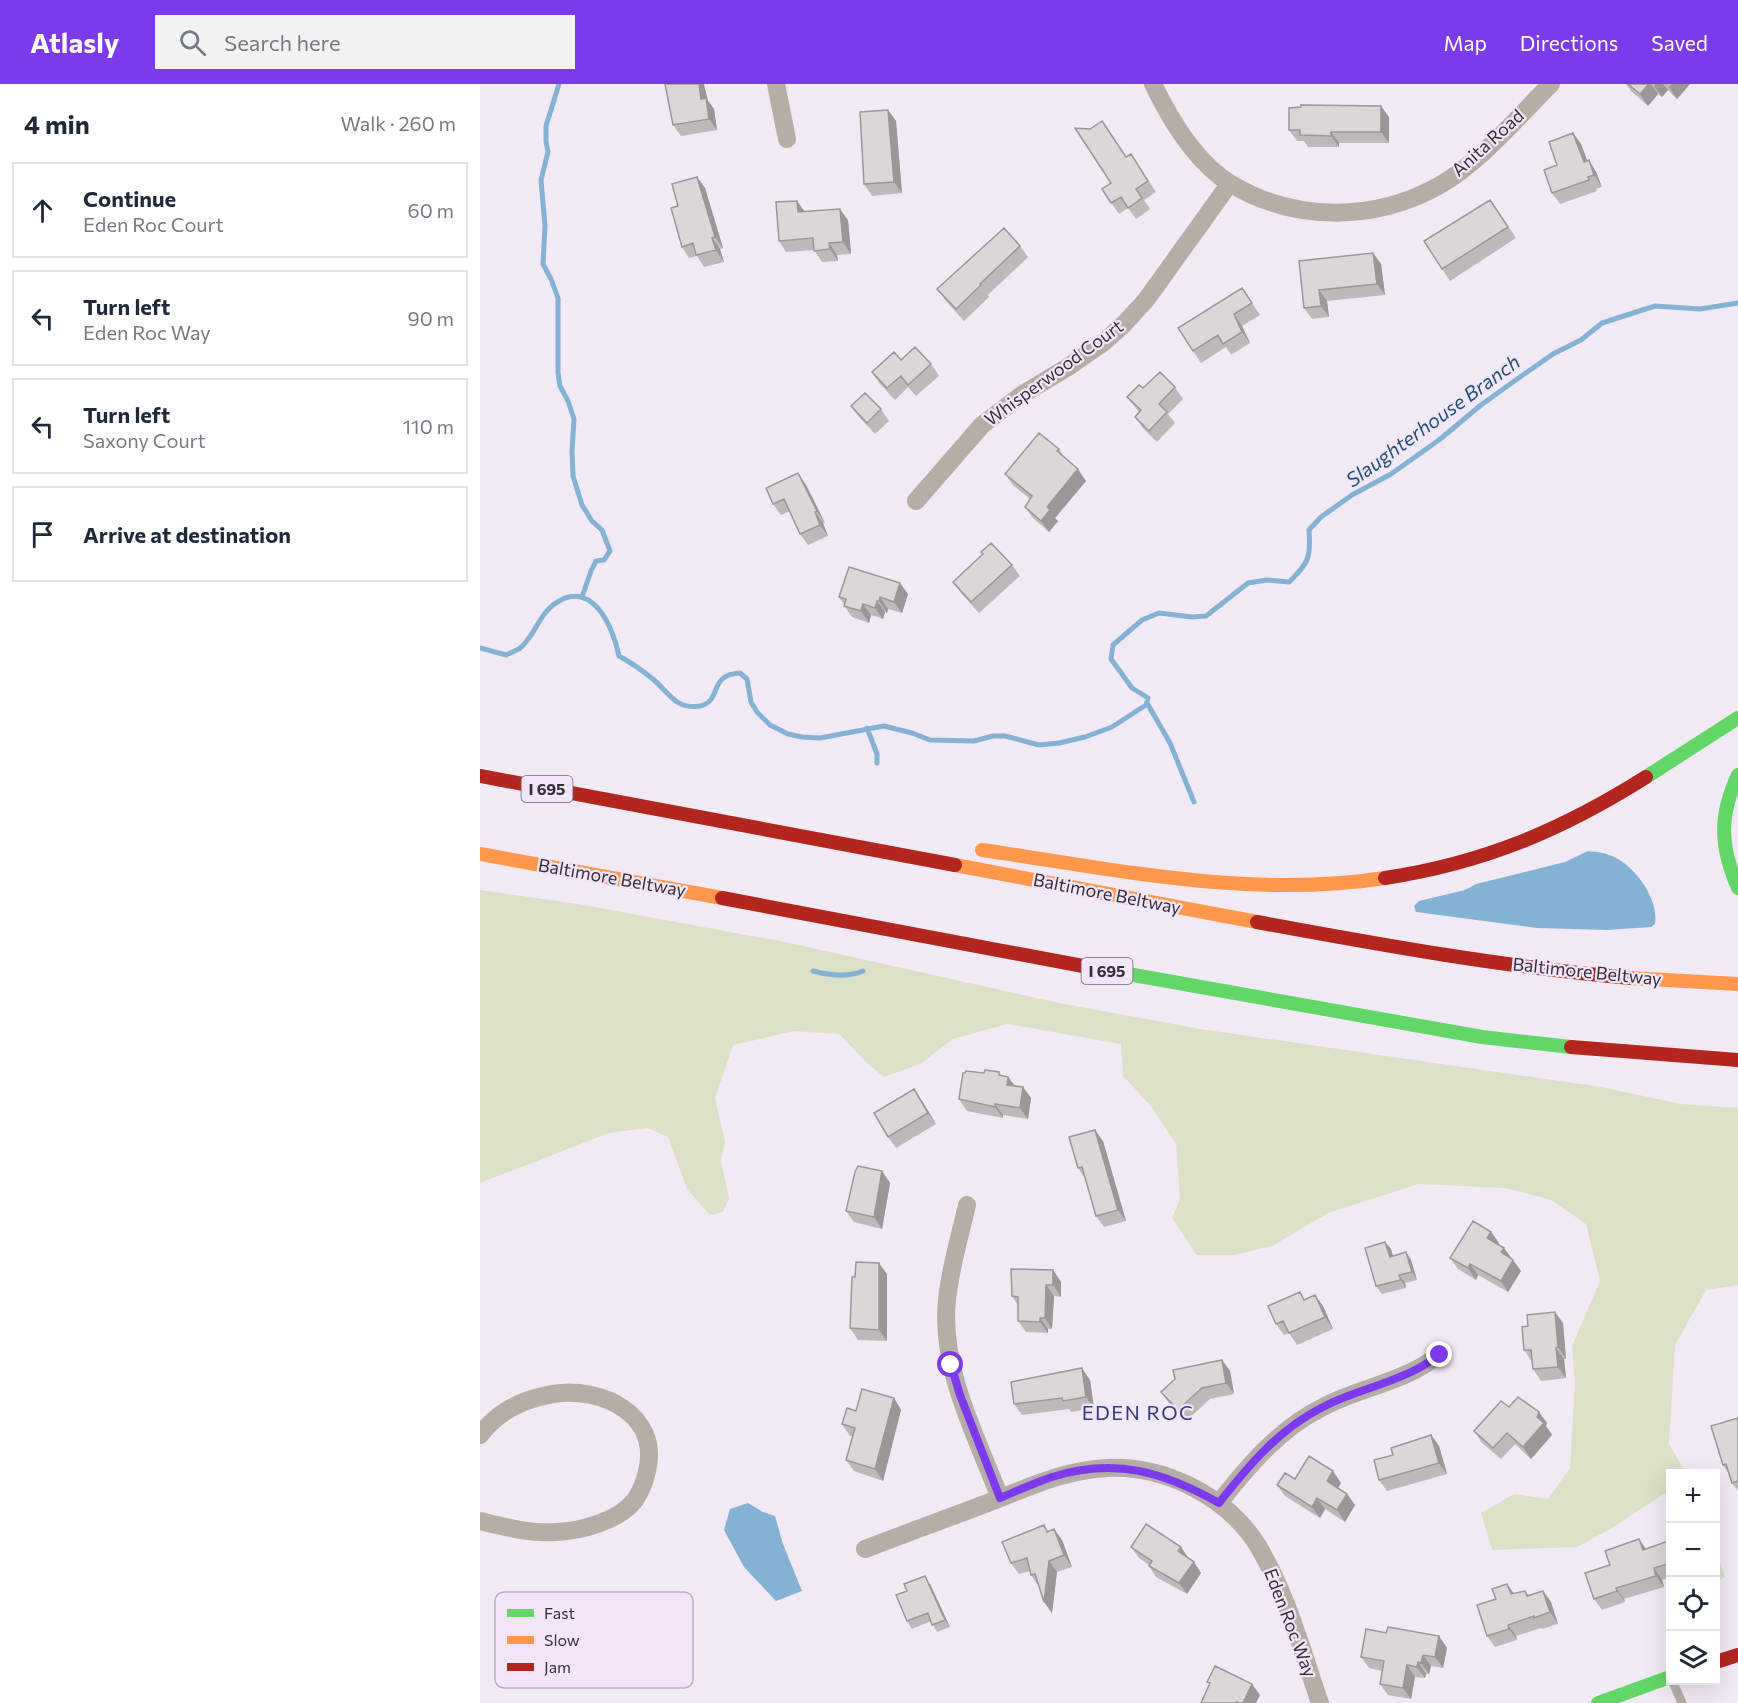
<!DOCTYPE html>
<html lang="en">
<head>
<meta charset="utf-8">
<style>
  body { margin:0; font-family:Commissioner,sans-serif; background:#f2f2f3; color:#1f2937 }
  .controls { position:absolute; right:18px; bottom:18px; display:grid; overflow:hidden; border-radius:0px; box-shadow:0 6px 24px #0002 }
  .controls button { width:54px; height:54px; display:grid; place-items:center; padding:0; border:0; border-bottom:2px solid #e0e1e3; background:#fff; color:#1f2937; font:30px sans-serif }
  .stop { position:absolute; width:18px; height:18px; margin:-14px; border:4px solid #7c3aed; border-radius:50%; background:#fff }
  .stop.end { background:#7c3aed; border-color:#fff; box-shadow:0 2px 6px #0008 }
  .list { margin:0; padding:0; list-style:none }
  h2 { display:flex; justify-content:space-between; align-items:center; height:78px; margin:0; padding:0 24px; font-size:26px }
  h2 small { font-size:20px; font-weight:400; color:#747a83 }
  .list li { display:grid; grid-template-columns:39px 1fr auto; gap:18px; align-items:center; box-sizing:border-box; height:96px; margin:0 12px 12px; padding:0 12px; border:2px solid #e0e1e3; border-radius:0px }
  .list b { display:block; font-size:22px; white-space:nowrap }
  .list p { margin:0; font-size:20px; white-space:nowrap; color:#747a83 }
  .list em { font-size:20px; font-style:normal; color:#747a83 }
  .icon { flex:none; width:33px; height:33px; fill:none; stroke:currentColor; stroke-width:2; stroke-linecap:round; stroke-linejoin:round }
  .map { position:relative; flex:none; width:1258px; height:1619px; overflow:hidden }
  header { display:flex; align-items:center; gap:36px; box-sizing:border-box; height:84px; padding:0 30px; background:#7c3aed; color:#fff }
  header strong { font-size:28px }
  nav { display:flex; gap:33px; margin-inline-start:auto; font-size:21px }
  .search { width:420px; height:54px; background:#f2f2f3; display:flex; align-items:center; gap:15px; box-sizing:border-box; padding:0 21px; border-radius:0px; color:#747a83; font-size:22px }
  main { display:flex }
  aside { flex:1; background:#fff }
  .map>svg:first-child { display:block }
  .green { fill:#dce0c6 }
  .water { fill:#84b2d4 }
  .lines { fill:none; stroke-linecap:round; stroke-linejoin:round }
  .stream { stroke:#84b2d4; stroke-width:5 }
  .lane { stroke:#b5aea7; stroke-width:9 }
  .street { stroke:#b5aea7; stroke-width:18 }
  .fast { stroke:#63d668; stroke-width:14 }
  .slow { stroke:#ff974d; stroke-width:14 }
  .jam { stroke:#b3261e; stroke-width:14 }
  .wall { fill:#beb8bb }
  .shaded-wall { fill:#9b9698 }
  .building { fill:#ddd6d9; stroke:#9b9698; stroke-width:1.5 }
  .route { stroke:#7c3aed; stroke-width:8 }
  .labels { text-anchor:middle; stroke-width:4.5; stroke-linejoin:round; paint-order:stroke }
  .shield { fill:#f2e5f8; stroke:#6d6671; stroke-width:1.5 }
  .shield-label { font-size:16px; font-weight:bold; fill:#343037 }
  .street-label { font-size:18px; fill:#343037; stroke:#f2e5f8 }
  .water-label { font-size:20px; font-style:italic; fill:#205474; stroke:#f2e5f8 }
  .neighbourhood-label { font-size:20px; letter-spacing:1.5px; fill:#2d3f78; stroke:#f2e5f8 }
  .key { fill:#f2e5f8; stroke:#b9afbe; stroke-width:1.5 }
  .key-label { font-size:16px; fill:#343037 }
</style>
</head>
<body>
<header>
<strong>Atlasly</strong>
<div class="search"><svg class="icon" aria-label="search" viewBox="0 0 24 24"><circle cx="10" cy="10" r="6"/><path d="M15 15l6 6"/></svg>Search here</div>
<nav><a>Map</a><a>Directions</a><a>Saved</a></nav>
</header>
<main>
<aside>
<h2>4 min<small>Walk · 260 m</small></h2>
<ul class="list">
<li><svg class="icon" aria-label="ahead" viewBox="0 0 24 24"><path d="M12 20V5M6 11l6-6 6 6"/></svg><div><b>Continue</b><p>Eden Roc Court</p></div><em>60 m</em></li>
<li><svg class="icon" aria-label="left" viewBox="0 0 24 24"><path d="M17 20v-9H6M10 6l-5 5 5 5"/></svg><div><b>Turn left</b><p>Eden Roc Way</p></div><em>90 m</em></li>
<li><svg class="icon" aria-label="left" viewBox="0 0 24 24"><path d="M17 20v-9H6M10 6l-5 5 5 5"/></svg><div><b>Turn left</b><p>Saxony Court</p></div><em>110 m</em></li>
<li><svg class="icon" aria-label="arrive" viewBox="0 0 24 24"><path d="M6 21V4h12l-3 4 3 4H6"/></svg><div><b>Arrive at destination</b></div></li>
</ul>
</aside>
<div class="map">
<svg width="1258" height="1619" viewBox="0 0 1258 1619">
  <rect width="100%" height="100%" fill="#f1e9f4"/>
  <path class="green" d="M0 806 98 820 310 859 574 918 720 945 1121 1003 1201 1020 1258 1024V1201L1226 1206 1195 1261 1189 1360 1206 1389 1190 1390V1416L1187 1408 1132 1444 1097 1463 1012 1466 1001 1429 1034 1410 1068 1415 1090 1384 1095 1298 1092 1262 1120 1197 1106 1140 1071 1116 1026 1104 938 1100 848 1129 792 1162 754 1171H717L692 1134 700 1115 696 1060 671 1022 643 992 641 960 527 940 473 955 440 980 404 993 389 981 359 950 314 947 253 961 235 1014 245 1058 241 1077 249 1114 243 1128 230 1131 207 1105 188 1053 167 1044 129 1049 0 1099Z
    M1236 1466 1245 1493 1236 1498Z"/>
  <path class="water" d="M1108 767C1118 768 1127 769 1136 774 1157 785 1179 816 1175 840L1171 843 1127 846 1057 844 936 828 934 822 939 817 985 806 996 800 1085 778Z
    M268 1419 283 1428 295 1432 303 1460 322 1507 296 1517 264 1483 244 1446 250 1425Z"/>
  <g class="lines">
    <path class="stream" d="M79 0 66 42V58L68 68 61 96 65 142 63 180 71 195 78 214V289L80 302 88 317 94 335 92 367 93 392 102 421 112 437 122 446 130 467 124 476 116 477 111 487 102 513
      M0 564 26 571C30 569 35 567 39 565 54 554 58 532 73 521 111 492 133 542 139 572 152 579 163 587 174 596 189 609 196 626 220 622 243 617 227 591 260 589L267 595 271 618 277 628 290 641 308 650 322 653 340 654 404 642 432 649 450 656 494 657 513 652H525L559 661 579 659 605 653 632 643 666 621 668 614 652 604 631 575 633 561 662 536 679 529 712 533 726 532 768 499 787 496 809 498C829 479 831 473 829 446L841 433 872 411 911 390 959 356 1001 321 1040 293 1073 270 1101 256 1122 239 1175 222 1220 225 1258 219
      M667 619 690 659 714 718
      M387 644 397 670V679
      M333 887C349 891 367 894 383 887"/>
    <path class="lane" d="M1192 1596 1202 1619"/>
    <path class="street" d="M296 0 307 55
      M673 0C690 35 716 79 751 100 815 138 895 138 960 101 1000 78 1038 33 1071 0
      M436 417 502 341 543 310 588 283 624 258 644 240 666 216 750 99
      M487 1121C480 1152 470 1184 467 1216 460 1285 496 1351 520 1414
      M0 1351C18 1327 43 1315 73 1310 120 1302 181 1330 167 1387 165 1397 161 1407 155 1416 139 1437 101 1447 76 1448 51 1450 25 1443 0 1437
      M739 1419C769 1381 799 1345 843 1323 873 1307 907 1301 937 1285 945 1281 953 1275 960 1271
      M385 1465C429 1448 474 1432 518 1415 554 1401 587 1386 627 1384 685 1381 748 1413 778 1462 807 1510 822 1567 840 1619"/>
    <path class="fast" d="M1258 691C1239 732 1240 762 1258 804
      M1166 693 1258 634
      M603 882 1002 953 1091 963
      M1118 1619 1190 1593"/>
    <path class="slow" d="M502 766C635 785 770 815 905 794
      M0 770 242 814
      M475 781 777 838
      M1150 894 1258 900"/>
    <path class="jam" d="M0 692 475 781
      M905 794C1004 779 1082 746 1166 693
      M242 814 603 882
      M777 838C901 861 1024 883 1150 894
      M1091 963 1258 976
      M1236 1578 1258 1571"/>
  </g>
  <path class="wall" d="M1146 0H1210L1197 15 1188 6 1182 13 1178 10 1168 22 1151 7Z
    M228 17 234 25 237 46 201 52 193 41Z
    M408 26 416 37 422 109 392 112 384 100Z
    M909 33V59H859V63H828L824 57H817L809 46Z
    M1093 49 1101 60 1107 77 1109 76 1116 88 1122 103 1116 105 1117 107 1080 120 1072 109 1077 81Z
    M651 70 676 108 664 116 670 125 656 135 648 124 639 130 622 105 631 99 647 73Z
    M217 93 225 104 243 164 240 165 244 178 224 183 217 172 209 174 202 163 198 122Z
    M317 117 324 127 368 136 371 170 357 171 358 177 342 178 334 166 306 168 299 157Z
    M1018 127 1036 154 970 197 962 185Z
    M540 162 548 173 508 211 509 213 484 237 465 216 457 205Z
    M893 169 901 180 905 211 847 217 849 233 832 235 824 224 819 177Z
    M762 204 780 231 762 242 770 259 751 271 746 263 721 279 713 267Z
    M421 276 451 280 459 292 436 312 428 303 415 316 400 300 392 288Z
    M695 303 703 315 688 330 695 339 677 358 663 344 655 333 659 328 647 313 663 304Z
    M371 322 401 325 409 337 395 350 379 333Z
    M579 365 586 375 606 397 575 434 578 437 569 448 553 434 545 423 550 415 533 401 525 390Z
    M326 401 345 439H343L348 452 328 461 320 450 310 427 301 431 293 420Z
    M532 481 540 492 499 529 481 509 473 498Z
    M428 510 422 529 408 525 407 529 405 528 403 535 391 531 389 539 372 533 364 522V520L359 513Z
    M519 988 522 992 528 993 535 1002 543 1003 551 1014 548 1035 523 1031V1034L487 1027 479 1015 504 989Z
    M442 1017 456 1040 416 1064 408 1053Z
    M623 1057 646 1137 624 1143 616 1132 606 1096 598 1084Z
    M402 1087 410 1099 402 1145 374 1138 366 1127Z
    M1011 1148 1019 1159 1018 1160 1024 1164 1041 1187 1028 1208 998 1191 996 1196 978 1185 970 1174Z
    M905 1158 911 1165 913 1172 926 1168 931 1176 937 1196 925 1199 926 1204 902 1210 896 1202Z
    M573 1186 581 1198V1213L574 1212 572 1245H568V1249L546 1248 538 1237V1221L532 1212Z
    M407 1190V1257L378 1256 370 1244 375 1193Z
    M835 1211 843 1222 853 1245 817 1261 809 1249 804 1251 796 1240 825 1215Z
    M1083 1239 1086 1275H1084L1086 1294 1061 1297 1053 1285 1052 1278 1044 1266Z
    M742 1276 750 1287 754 1310 730 1315 706 1337 689 1319 681 1308Z
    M610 1296 614 1324 591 1328 589 1325 542 1331 534 1320Z
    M414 1314 421 1326 403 1397 374 1387 366 1376 373 1352H370L362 1340 376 1327Z
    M1029 1323 1059 1328 1067 1339 1066 1342 1072 1351 1051 1375 1035 1360 1021 1375 1002 1359 994 1347Z
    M1258 1334V1407L1252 1399 1250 1391 1243 1381Z
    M951 1351 959 1362 967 1390 907 1407 899 1396 913 1371Z
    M815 1395 861 1399 858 1404 867 1410 875 1421 865 1438 845 1425 840 1434 805 1412 797 1401Z
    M564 1441 568 1447 582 1456 592 1483 577 1488 572 1529 564 1518 559 1503 551 1491 550 1487 539 1490 531 1479Z
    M1159 1455 1166 1465 1191 1456V1493L1182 1496 1184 1503 1144 1515 1145 1518 1122 1526 1114 1515 1130 1481Z
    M651 1463 708 1474 721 1489 707 1510 676 1493 669 1482V1481L659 1474Z
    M450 1500 470 1543 457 1548 451 1537 432 1545 427 1537Z
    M1027 1500 1034 1510 1045 1507 1049 1512 1063 1507 1071 1518 1078 1540 1062 1545 1061 1544 1036 1552 1037 1556 1015 1563 1007 1552 1016 1515Z
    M959 1552 967 1564 963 1584 951 1582 949 1590H946L945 1594 935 1593 931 1615 908 1611 900 1600 902 1587 889 1584 881 1573Z"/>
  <path class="shaded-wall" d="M219 0H224L228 17 234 25 237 46 229 35 221 15Z
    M1169 0H1171L1178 10 1168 22 1160 10Z
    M1175 0H1183L1188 6 1182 13 1174 2Z
    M1192 0H1210L1197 15 1189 3Z
    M901 22 909 33V59L901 48Z
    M408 26 416 37 422 109 414 98Z
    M851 48 859 59V63L851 52Z
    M1093 49 1101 60 1112 89 1104 78Z
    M1109 76 1116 88 1122 103 1114 91Z
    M217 93 225 104 243 164 235 153Z
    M317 117 325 128H318Z
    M360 125 368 136 371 170 363 158Z
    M232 154 240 165 244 178 236 166Z
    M349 159 357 171 358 177 350 165Z
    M893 169 901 180 905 211 897 200Z
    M839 206 847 217 849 233 841 222Z
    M754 230 762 242 770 259 762 248Z
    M598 385 606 397 575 434 578 437 569 448 561 437 567 423Z
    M318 389 326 401 345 439 337 427Z
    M335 428 343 439 348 452 340 441Z
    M420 499 428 510 422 529 414 518Z
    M400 513 408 525 407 529 399 517Z
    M397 517 405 528 403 535 395 524Z
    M383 520 391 531 389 539 381 527Z
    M528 993 536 1004 527 1001Z
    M543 1003 551 1014 548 1035 540 1024Z
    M434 1005 442 1017 456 1040 448 1029Z
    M515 1020 523 1031V1034L515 1023Z
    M615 1046 623 1057 646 1137 638 1126Z
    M402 1087 410 1099 402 1145 394 1133Z
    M1011 1148 1019 1159 1015 1165 1007 1154Z
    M905 1158 911 1165 915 1181 910 1173Z
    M1024 1164 1032 1175 1021 1168Z
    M926 1168 931 1176 937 1196 932 1188Z
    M1033 1176 1041 1187 1028 1208 1021 1197Z
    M399 1179 407 1190V1257L399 1246Z
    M990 1180 998 1191 996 1196 988 1184Z
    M573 1186 581 1198V1213L573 1201Z
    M919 1191 925 1199 926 1204 921 1196Z
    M566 1201 574 1212 572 1245 565 1234Z
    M835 1211 843 1222 853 1245 845 1233Z
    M1075 1228 1083 1239 1086 1275 1078 1263Z
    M560 1234 568 1245V1249L560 1238Z
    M1076 1264 1084 1275 1086 1294 1078 1283Z
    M742 1276 750 1287 754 1310 746 1299Z
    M602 1284 610 1296 614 1324 606 1313Z
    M414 1314 421 1326 403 1397 395 1385Z
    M1059 1328 1067 1339 1066 1342 1072 1351 1051 1375 1043 1363Z
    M951 1351 959 1362 967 1390 959 1379Z
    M853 1387 861 1399 855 1408 847 1397Z
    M867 1410 875 1421 865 1438 857 1426Z
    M837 1414 845 1425 840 1434 832 1423Z
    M574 1445 582 1456 592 1483 584 1471Z
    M1159 1455 1167 1467 1163 1466Z
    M701 1463 709 1475 698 1467Z
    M569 1477 577 1488 572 1529 564 1518Z
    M714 1478 721 1489 707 1510 699 1499Z
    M1174 1484 1182 1496 1184 1503 1176 1492Z
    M445 1492 450 1500 470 1543 465 1536Z
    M1027 1500 1035 1511 1031 1510Z
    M1136 1504 1144 1515 1145 1518 1137 1507Z
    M1063 1507 1071 1518 1078 1540 1070 1528Z
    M1028 1541 1036 1552 1037 1556 1029 1545Z
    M959 1552 967 1564 963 1584 955 1573Z
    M943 1571 951 1582 949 1590 941 1579Z
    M938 1578 946 1590 945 1594 937 1583Z
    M927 1581 935 1593 931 1615 923 1604Z
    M772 1600 780 1611 776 1619H763Z"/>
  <path class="building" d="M185 0H219L221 15 226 14 229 35 193 41Z
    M1148 0H1169L1160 10Z
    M821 21 901 22V48H851V52L820 51V46H809V24L821 23Z
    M408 26 414 98 384 100 380 28Z
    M622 37 646 73 651 70 668 97 656 105 662 114 648 124 641 113 631 119 622 105 631 99 595 44 610 45Z
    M1093 49 1104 78 1109 76 1114 91 1108 93 1109 96 1072 109 1064 86 1077 81 1069 58Z
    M217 93 235 153 232 154 236 166 216 171 213 159 202 163 191 124 198 122 192 100Z
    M1010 116 1028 143 962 185 944 157Z
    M317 117 318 128 360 125 363 158 349 159 350 165 334 167 333 154 299 157 296 118Z
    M524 144 540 162 500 200 501 201 476 225 457 205Z
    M893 169 897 200 839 206 841 222 824 224 819 177Z
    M762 204 772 219 754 230 762 248 743 260 738 251 713 267 698 244Z
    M435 263 451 280 428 301 421 292 407 304 392 288 414 268 421 276Z
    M680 288 695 303 679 320 687 328 669 347 655 333 661 326 647 313 659 301 663 304Z
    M385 309 401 325 387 339 371 322Z
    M559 349 579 365 577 367 598 385 567 423 570 426 561 437 545 423 552 412 525 390Z
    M318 389 337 427 335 428 340 441 320 450 304 415 293 420 286 404Z
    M511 459 532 481 491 518 473 498 503 470 501 468Z
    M369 483 420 499 414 518 400 513 399 517H397L395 524 383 520 381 527 364 522 366 515 359 513Z
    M505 986 519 988V991L528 993 527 1001 543 1003 540 1024 515 1020V1023L479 1015 483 989H485L486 987 504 989Z
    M434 1005 448 1029 408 1053 394 1029Z
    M615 1046 638 1126 616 1132 602 1083 598 1084 589 1053Z
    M378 1082 402 1087 394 1133 366 1127 375 1088Z
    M993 1137 1011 1148 1007 1154 1024 1164 1021 1168 1033 1176 1021 1197 990 1180 988 1184 970 1174Z
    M905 1158 910 1173 926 1168 932 1188 919 1191 921 1196 896 1202 885 1164Z
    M376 1178 399 1179V1246L370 1244 372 1193H375Z
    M531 1185 573 1186V1201H566L565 1234H560V1238L538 1237V1213L532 1212Z
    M820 1208 824 1216 835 1211 845 1233 809 1249 803 1237 796 1240 788 1222Z
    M1075 1228 1078 1263 1076 1264 1078 1283 1053 1285 1051 1266H1044L1042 1243 1048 1242 1047 1231Z
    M742 1276 746 1299 722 1304 698 1326 681 1308 695 1295 693 1286Z
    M602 1284 606 1313 583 1317 582 1314 534 1320 531 1298Z
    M382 1305 414 1314 395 1385 366 1376 375 1344 362 1340 367 1324 376 1327Z
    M1038 1313 1059 1328 1057 1333 1064 1339 1043 1363 1027 1349 1013 1364 994 1347 1021 1317 1029 1323Z
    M1258 1334V1397L1252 1399 1246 1380 1243 1381 1231 1342Z
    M951 1351 959 1379 899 1396 894 1376 913 1371 911 1364Z
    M829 1372 853 1387 847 1397 867 1410 857 1426 837 1414 832 1423 797 1401 805 1389 815 1395Z
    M666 1440 701 1463 698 1467 714 1478 699 1499 669 1482 672 1477 651 1463Z
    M564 1441 567 1448 574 1445 584 1471 569 1477 564 1518 555 1490 551 1491 547 1474 531 1479 522 1458Z
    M1159 1455 1163 1466 1191 1456V1479L1174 1484 1176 1492 1136 1504 1137 1507 1114 1515 1105 1489 1130 1481 1125 1467Z
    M445 1492 465 1536 452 1541 448 1529 427 1537 416 1511 427 1507 424 1500Z
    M1027 1500 1031 1510 1045 1507 1047 1512 1063 1507 1070 1528 1054 1534V1532L1028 1541 1029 1545 1007 1552 997 1521 1016 1515 1012 1505Z
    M908 1543 959 1552 955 1573 943 1571 941 1579 938 1578 937 1583 927 1581 923 1604 900 1600 904 1577 881 1573 886 1545 906 1549Z
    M735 1582 772 1600 763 1619H759L757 1618 756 1619H721L730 1599 727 1598Z"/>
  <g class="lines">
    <path class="route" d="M471 1281 480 1311 520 1414C537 1407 554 1399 572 1393 635 1373 684 1388 739 1419 769 1381 799 1345 843 1323 873 1307 907 1301 937 1285 945 1281 953 1275 960 1271"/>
  </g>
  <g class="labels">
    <g class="shield">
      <rect x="41.5" y="692" width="51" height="26" rx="4.5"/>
      <rect x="601.5" y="874" width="51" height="26" rx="4.5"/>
    </g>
    <g class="shield-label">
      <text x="67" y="711">I 695</text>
      <text x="627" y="893">I 695</text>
    </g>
    <g class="street-label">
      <text transform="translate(1008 59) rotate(-42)" y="6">Anita Road</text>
      <text transform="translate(574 289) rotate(-36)" y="6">Whisperwood Court</text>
      <text transform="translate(132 794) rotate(10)" y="6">Baltimore Beltway</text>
      <text transform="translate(627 810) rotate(11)" y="6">Baltimore Beltway</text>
      <text transform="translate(1107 888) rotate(6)" y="6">Baltimore Beltway</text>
      <text transform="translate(810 1539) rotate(69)" y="6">Eden Roc Way</text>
    </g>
    <g class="water-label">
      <text transform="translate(953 337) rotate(-36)" y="7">Slaughterhouse Branch</text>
    </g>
    <g class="neighbourhood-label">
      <text x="658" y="1336">EDEN ROC</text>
    </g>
  </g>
  <rect x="15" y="1508" width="198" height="96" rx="9" class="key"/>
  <rect x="27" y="1525" width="27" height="8" fill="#63d668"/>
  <rect x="27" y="1552" width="27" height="8" fill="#ff974d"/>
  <rect x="27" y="1579" width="27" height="8" fill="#b3261e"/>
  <g class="key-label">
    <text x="64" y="1535">Fast</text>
    <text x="64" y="1562">Slow</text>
    <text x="64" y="1589">Jam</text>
  </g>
</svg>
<div class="controls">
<button>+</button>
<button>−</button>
<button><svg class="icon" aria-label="locate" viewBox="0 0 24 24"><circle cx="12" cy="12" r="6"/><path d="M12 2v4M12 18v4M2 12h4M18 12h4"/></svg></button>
<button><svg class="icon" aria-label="layers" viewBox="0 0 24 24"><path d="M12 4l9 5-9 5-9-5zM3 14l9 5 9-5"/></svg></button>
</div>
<div class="stop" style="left:471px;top:1281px"></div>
<div class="stop end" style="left:960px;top:1271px"></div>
</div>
</main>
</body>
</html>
